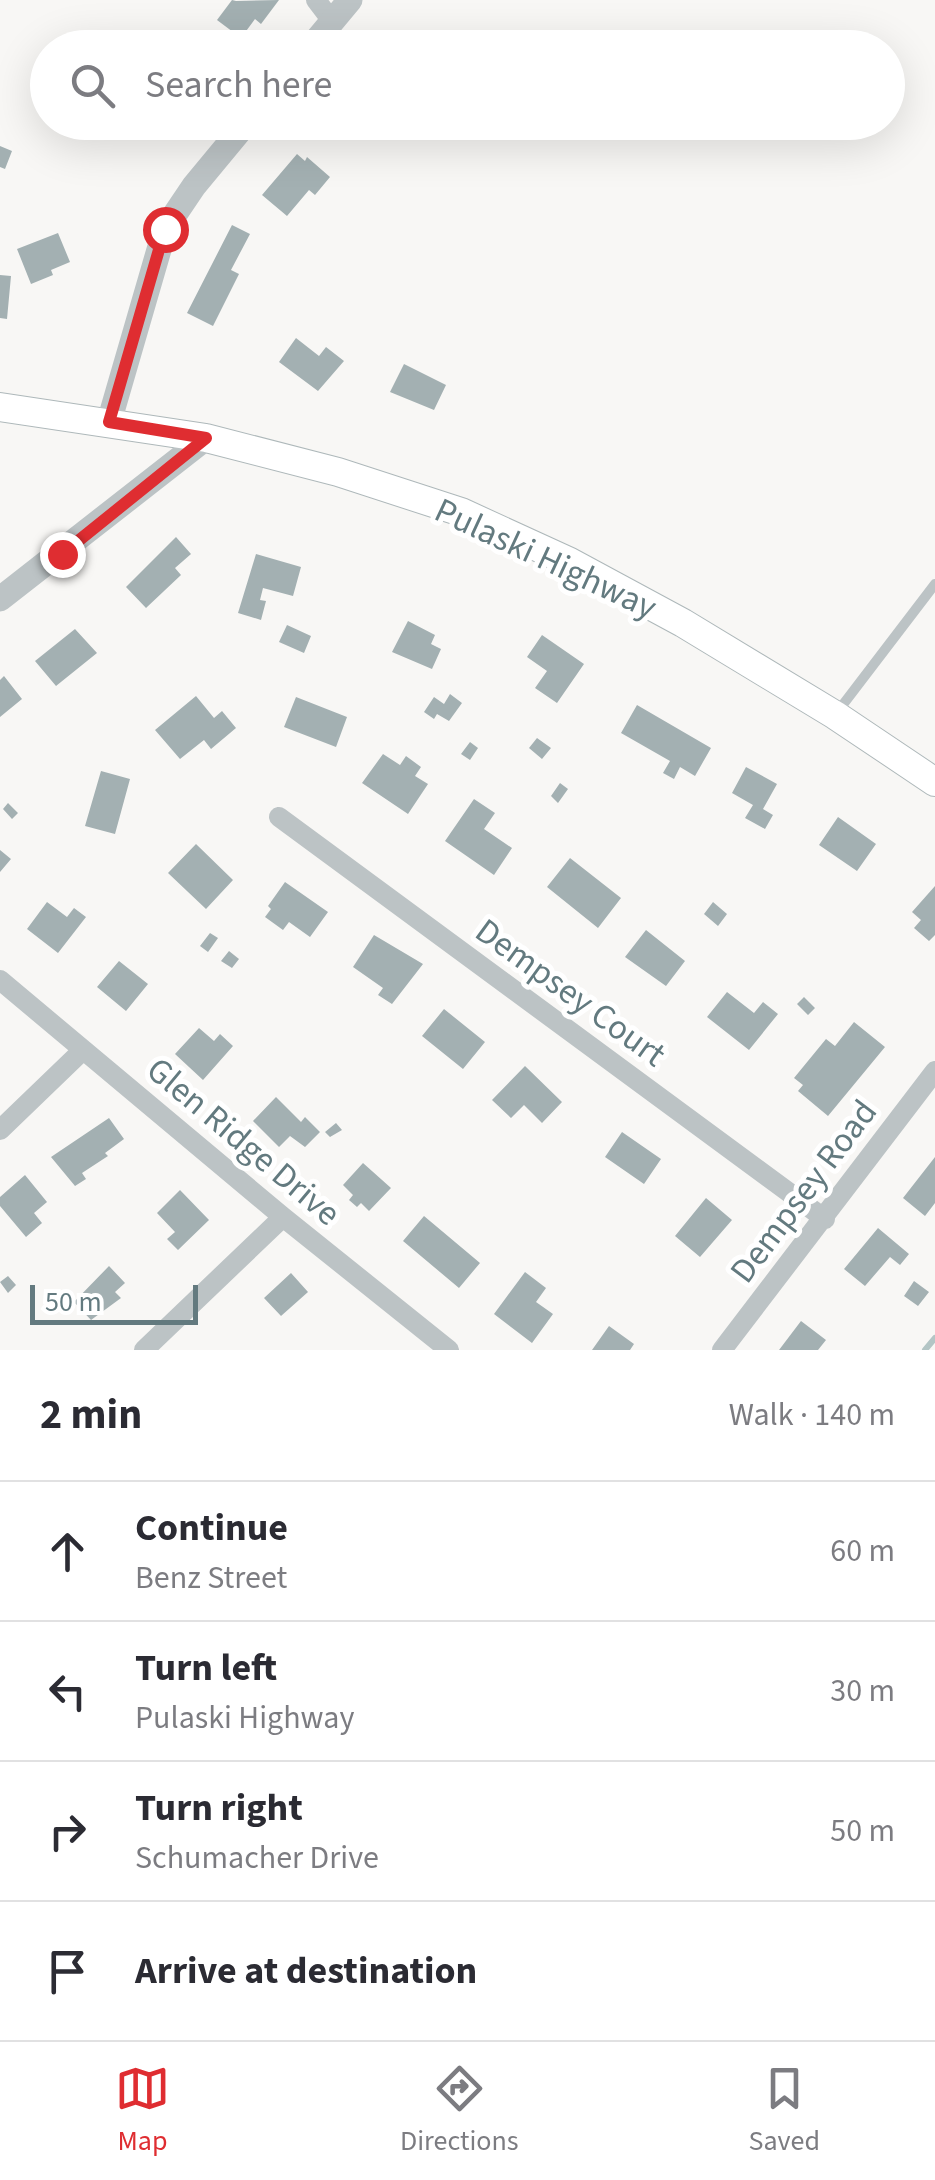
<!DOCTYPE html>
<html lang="en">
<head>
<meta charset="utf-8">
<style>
  body { margin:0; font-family:"Source Sans 3",sans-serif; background:#f2f2f3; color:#2b2b33 }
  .scale { position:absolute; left:30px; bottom:25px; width:168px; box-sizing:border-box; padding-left:10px; border:5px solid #637a7f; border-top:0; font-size:28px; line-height:35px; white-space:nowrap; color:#637a7f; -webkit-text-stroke:8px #fff; paint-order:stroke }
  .stop { position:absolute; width:30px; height:30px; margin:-22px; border:8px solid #df2d31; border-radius:50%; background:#fff }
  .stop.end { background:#df2d31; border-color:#fff; box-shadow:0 2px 10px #0008 }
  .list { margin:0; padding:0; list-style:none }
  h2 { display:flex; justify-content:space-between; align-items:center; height:130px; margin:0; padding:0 40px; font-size:42px }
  h2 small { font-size:32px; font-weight:400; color:#7c7c81 }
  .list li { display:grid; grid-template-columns:65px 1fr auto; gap:30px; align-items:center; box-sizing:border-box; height:140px; padding:0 40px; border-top:2px solid #e1e1e2 }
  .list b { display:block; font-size:38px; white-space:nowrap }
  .list p { margin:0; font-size:32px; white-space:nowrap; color:#7c7c81 }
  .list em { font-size:32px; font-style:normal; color:#7c7c81 }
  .icon { flex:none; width:55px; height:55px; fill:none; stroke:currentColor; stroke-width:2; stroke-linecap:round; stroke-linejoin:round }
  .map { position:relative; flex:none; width:935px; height:1350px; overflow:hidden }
  .search { position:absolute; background:#fff; box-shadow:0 10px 40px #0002; left:30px; right:30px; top:30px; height:110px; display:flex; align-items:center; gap:25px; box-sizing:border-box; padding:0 35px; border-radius:55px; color:#7c7c81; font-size:38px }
  .sheet { height:690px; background:#fff }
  nav { display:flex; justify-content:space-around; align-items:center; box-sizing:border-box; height:140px; border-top:2px solid #e1e1e2; background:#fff; font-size:28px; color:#7c7c81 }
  nav a { display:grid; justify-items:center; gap:5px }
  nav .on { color:#df2d31 }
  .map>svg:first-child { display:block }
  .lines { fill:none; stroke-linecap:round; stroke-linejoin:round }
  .stream { stroke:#b3c5c5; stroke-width:6 }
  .building { fill:#a3b0b2 }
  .secondary-casing { stroke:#aeb8ba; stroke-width:30 }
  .service { stroke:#bcc3c5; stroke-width:10 }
  .minor { stroke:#bcc3c5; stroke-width:20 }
  .tertiary { stroke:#bcc3c5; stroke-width:25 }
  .secondary { stroke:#fff; stroke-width:28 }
  .route { stroke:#df2d31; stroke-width:12 }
  .labels { text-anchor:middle; stroke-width:10; stroke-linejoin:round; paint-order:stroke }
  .street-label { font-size:35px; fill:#637a7f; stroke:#fff }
</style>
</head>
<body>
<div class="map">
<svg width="935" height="1350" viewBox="0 0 935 1350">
  <rect width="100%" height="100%" fill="#f8f7f5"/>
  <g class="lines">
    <path class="stream" d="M925 1350 935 1338"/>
  </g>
  <path class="building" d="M232 0 236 1 279 0 261 24 255 19 241 38 217 20Z
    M0 146 12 151 5 169 0 167Z
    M297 154 305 161 307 157 330 177 315 195 309 190 287 216 262 195Z
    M232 225 250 234 231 270 239 274 213 326 187 313Z
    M58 233 70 262 51 270 53 275 31 284 17 249Z
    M0 275 11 276 7 319 0 318Z
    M296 338 319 356 326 347 344 361 318 391 279 362Z
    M404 364 446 385 434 410 390 392Z
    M176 537 191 554 175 568 181 575 146 608 126 587Z
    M256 554 301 567 293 596 263 588 260 600 266 601 261 620 238 613Z
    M408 621 435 635 431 644 441 649 432 669 392 652Z
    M287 625 311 636 304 653 279 642Z
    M75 629 97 653 56 686 35 661Z
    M542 635 584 664 557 703 535 688 547 671 527 657Z
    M4 676 22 699 0 717V680Z
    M450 694 462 703 449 721 437 714 434 719 424 712 434 697 444 704Z
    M196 696 214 718 222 711 236 728 211 749 204 740 180 759 155 730Z
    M296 697 347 717 336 747 284 727Z
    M637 705 711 748 695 776 680 767 674 779 663 773 670 761 621 733Z
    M537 738 551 748 542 759 529 748Z
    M470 742 478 748 470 760 461 754Z
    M383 754 400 765 406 756 421 767 415 776 428 784 408 814 362 783Z
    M746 767 777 784 763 809 773 815 765 829 745 818 753 805 732 793Z
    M101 771 130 779 115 834 85 826Z
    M560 783 568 789 558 803 551 796Z
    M474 799 495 813 484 829 512 848 494 875 445 841Z
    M8 803 18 813 12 819 3 809Z
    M838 817 876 844 857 871 819 845Z
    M196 844 233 880 206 909 168 873Z
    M0 850 11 859 0 872Z
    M570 858 621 898 598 928 547 887Z
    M285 882 328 912 310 937 289 922 283 930 265 917 271 909 268 906Z
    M935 886V935L929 941 914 928 921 920 912 912Z
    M47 902 67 917 74 908 86 917 58 953 27 929Z
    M713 902 727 914 718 926 704 914Z
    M646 930 685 961 666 986 625 957Z
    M210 933 218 938 208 952 200 946Z
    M374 935 423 964 392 1004 378 995 383 988 353 967Z
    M229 951 239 959 232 968 221 961Z
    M119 961 148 984 126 1011 97 987Z
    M727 992 754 1013 763 1002 778 1014 749 1050 707 1017Z
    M804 997 815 1008 808 1015 797 1004Z
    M444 1009 485 1042 463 1069 422 1036Z
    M854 1022 885 1047 828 1116 798 1091 803 1085 794 1078 826 1039 835 1046Z
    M199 1028 214 1041 220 1034 233 1046 203 1080 175 1054Z
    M525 1066 562 1102 542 1123 524 1105 511 1118 492 1100Z
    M276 1097 301 1122 305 1117 320 1132 305 1147 290 1136 279 1147 253 1121Z
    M109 1118 124 1139 105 1153 108 1156 82 1173 86 1179 75 1186 51 1157Z
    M336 1123 342 1130 330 1137 325 1132Z
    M622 1132 661 1159 644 1184 605 1157Z
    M935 1157V1203L925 1216 903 1198Z
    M363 1163 391 1188 369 1211 361 1203 357 1207 349 1200 353 1195 343 1185Z
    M25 1175 47 1202 34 1213 42 1223 26 1237 0 1206V1197Z
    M180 1190 209 1220 178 1250 167 1239 175 1232 157 1213Z
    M706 1198 732 1220 700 1257 675 1236Z
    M424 1216 480 1263 459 1288 403 1241Z
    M878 1228 909 1254 900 1265 890 1257 865 1286 844 1269Z
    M109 1266 125 1283 115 1292 121 1298 91 1320 74 1302Z
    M525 1272 546 1288 536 1302 553 1314 532 1343 494 1314Z
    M291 1273 308 1292 281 1316 264 1298Z
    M8 1276 16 1285 8 1293 0 1282Z
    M914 1281 929 1292 918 1306 904 1296Z
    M801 1321 826 1340 818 1350H779Z
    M609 1326 634 1344 630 1350H592Z"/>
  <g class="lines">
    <g class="secondary-casing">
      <path id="secondary" d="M0 407 206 438 338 472 461 512 570 562 683 623 835 715 935 782"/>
    </g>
    <path class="service" d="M835 715 935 584"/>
    <path class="minor" d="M316 0 332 21
      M279 817 825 1219
      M0 980 283 1217 449 1350
      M0 1130 83 1050
      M144 1350 283 1217
      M722 1350 935 1071"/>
    <path class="tertiary" d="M310 48 350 0
      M109 422 165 229 194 186 247 122
      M0 599 206 438"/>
    <use href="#secondary" class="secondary"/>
  </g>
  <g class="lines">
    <path class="route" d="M62 554 206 438 109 422 165 229"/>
  </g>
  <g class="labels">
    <g class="street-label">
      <text transform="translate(546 558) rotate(25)" y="12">Pulaski Highway</text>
      <text transform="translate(571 992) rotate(36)" y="12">Dempsey Court</text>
      <text transform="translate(244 1141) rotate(40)" y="12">Glen Ridge Drive</text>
      <text transform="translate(803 1191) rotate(-53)" y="12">Dempsey Road</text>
    </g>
  </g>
</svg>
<div class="scale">50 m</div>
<div class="stop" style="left:165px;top:229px"></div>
<div class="stop end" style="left:62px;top:554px"></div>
<div class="search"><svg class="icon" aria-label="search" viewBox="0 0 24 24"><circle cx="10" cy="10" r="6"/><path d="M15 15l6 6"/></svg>Search here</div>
</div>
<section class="sheet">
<h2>2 min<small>Walk · 140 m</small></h2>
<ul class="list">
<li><svg class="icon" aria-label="ahead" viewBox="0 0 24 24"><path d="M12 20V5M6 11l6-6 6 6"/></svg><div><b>Continue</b><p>Benz Street</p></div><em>60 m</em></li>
<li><svg class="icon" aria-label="left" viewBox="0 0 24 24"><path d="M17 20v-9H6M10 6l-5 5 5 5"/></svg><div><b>Turn left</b><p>Pulaski Highway</p></div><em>30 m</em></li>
<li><svg class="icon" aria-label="right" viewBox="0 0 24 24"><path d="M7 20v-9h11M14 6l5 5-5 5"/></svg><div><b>Turn right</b><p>Schumacher Drive</p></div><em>50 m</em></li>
<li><svg class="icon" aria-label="arrive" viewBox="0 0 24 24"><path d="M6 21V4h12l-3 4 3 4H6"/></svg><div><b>Arrive at destination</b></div></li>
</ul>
</section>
<nav>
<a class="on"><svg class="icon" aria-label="map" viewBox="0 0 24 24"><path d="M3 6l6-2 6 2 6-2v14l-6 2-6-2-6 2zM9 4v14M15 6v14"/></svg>Map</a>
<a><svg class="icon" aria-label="directions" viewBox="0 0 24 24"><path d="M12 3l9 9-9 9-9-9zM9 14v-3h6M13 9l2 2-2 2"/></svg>Directions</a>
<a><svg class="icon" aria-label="saved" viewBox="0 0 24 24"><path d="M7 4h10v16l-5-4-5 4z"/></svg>Saved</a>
</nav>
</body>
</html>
